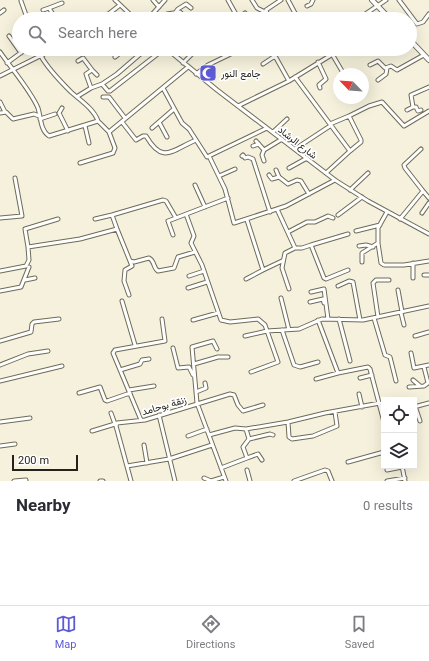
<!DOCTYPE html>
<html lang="en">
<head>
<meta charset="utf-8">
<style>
  body { margin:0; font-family:Georgia,Vazirmatn,serif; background:#f2f2f3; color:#2b2b33 }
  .controls { position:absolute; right:12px; bottom:12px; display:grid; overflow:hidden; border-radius:0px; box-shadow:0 4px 16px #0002 }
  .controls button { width:36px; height:36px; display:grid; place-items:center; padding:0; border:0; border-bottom:1px solid #e1e1e2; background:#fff; color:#2b2b33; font:20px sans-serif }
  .compass { position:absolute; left:333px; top:68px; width:36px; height:36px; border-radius:50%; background:#fff; box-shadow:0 4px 16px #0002; rotate:295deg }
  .scale { position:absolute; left:12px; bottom:10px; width:66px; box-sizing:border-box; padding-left:4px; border:2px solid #24231b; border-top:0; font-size:11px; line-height:14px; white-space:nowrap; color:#24231b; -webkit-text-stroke:3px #fff; paint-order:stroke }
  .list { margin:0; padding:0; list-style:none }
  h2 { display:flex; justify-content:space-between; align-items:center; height:52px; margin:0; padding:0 16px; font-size:17px }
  h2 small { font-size:13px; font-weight:400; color:#7c7c81 }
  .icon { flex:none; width:22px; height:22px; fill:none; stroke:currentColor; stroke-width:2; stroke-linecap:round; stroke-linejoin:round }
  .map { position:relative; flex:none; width:429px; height:481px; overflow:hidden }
  .search { position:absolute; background:#fff; box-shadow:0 4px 16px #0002; left:12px; right:12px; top:12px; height:44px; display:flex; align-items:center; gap:10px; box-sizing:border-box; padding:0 14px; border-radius:22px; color:#7c7c81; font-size:15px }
  .sheet { height:124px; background:#fff }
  nav { display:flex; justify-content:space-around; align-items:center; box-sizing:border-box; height:56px; border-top:1px solid #e1e1e2; background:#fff; font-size:11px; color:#7c7c81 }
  nav a { display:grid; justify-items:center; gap:2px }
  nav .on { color:#5e5cd4 }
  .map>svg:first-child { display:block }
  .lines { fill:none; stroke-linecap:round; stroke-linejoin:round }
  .minor-casing { stroke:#6e6b58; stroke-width:5 }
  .major-casing { stroke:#6e6b58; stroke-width:6 }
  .minor { stroke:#fff; stroke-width:3 }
  .major { stroke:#fff; stroke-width:4 }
  .labels { text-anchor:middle; stroke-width:3.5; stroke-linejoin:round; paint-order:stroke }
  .poi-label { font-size:10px; fill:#24231b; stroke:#fff; text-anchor:start }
  .street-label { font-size:10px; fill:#24231b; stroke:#fff }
</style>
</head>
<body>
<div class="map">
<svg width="429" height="481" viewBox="0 0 429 481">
  <rect width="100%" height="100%" fill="#f5f1dc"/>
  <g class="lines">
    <g class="minor-casing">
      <path id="minor" d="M115 0 135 19
        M153 0 159 7
        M228 0 238 18
        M252 0 257 8 265 12
        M288 0 296 15
        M399 0 417 24 423 22 429 14
        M21 1 26 15V19
        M307 6 311 4 313 0
        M43 10 49 8
        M0 13 4 10
        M175 13 178 9 186 4 191 8
        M340 17 351 19
        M56 19 49 8 62 3
        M102 19 120 5
        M148 19 165 0
        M162 19 167 14 180 12 187 19
        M237 19 245 13
        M269 19 266 10 281 0
        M358 19 386 0
        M9 36 21 53
        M38 49 43 55
        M167 49 217 90 335 180 368 201 429 234
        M271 49 275 56
        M373 49 374 51
        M0 52C11 68 31 91 38 108 41 117 40 130 49 136L98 121 109 132 188 67
        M332 54 342 71
        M41 56C48 69 60 81 71 92 80 100 94 109 98 121
        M115 57 125 49
        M78 61 83 58 92 70 86 74 91 88
        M318 62 326 79 319 85 320 88
        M7 63 26 49
        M183 63 197 49
        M263 64 275 56 289 81
        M370 65 378 61 385 68 391 66 397 70 422 56
        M92 70 97 75
        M196 74 208 65 241 49
        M0 76 54 49
        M295 77 350 151 326 173
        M378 80 386 74 387 68
        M102 84 117 74 146 49
        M163 88 182 123 189 129 207 157 209 156
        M78 96 91 88 102 84 108 91H110L164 49
        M103 97H109L125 118
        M0 102 5 112
        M238 106 289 81 341 49
        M413 107H416L418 111 421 110
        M62 108 59 113 68 131
        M407 110 413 107 411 95 429 87
        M0 113 6 112 13 119 34 114 39 116
        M349 116 369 106 382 102 404 126 429 111
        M40 119 55 114
        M122 122 136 140 143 136H146C163 165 172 150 196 140
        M159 122 167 137
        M330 124 349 116 361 140V142L350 151
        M85 126 89 143
        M152 128 174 109
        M267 128 209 156 225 189 234 223 286 206 335 180
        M273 132 287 119
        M256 141 264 150
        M253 146 259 144
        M295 149 330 126
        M242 156 243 155 245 158 248 157 253 159 270 212
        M264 161 262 155 264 150 282 139
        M80 163 113 153 115 148 109 132
        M289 168 307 158
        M276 170 279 177
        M269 175 272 179 279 177 288 184 297 180 301 181 309 194
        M219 176 235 169
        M195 185 205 207
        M350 190 368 173
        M423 191 429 198
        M277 209 295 248 285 253 282 268 289 289
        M422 213 429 203
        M186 214 194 236 191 243 202 265 221 320 230 322 258 319 265 325 278 362 251 372
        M338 215 362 197
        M0 218 22 216 15 178
        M95 219 112 215
        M400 219 423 191 405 168 404 165 421 149
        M247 220 263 270 282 261
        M117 229 130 261 134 262 149 258C155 261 153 268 158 271L174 268 178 257 195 252
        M356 231 380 225
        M288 232 307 222H315L328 216 333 218
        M173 235 168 221 176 218
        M378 243 381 263 384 265H404L429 261
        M311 245 348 234
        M359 246 366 245 373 247
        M28 247 25 229 58 219
        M295 248H302L311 245 324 278 326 279 348 270
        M362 262V253L378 243V228L387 212
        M413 263V278
        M0 271 26 266 29 260 28 247 80 239 117 229 112 215 163 200 166 201 176 218 228 198
        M424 275H429
        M189 276 204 271
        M246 279 263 270
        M25 280 35 278
        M338 286 349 281 353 282 360 320
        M188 288 207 282
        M398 290 402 312
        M0 291 21 287 29 267
        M311 292 324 289 328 319
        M129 295 124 281 125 270 132 266 130 261
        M281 298 289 330
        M122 301 135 345
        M310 302 323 299 324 303
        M401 313 404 325
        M378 317 373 283 376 280H389
        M374 318 385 355 390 357 396 381
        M339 319 350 361
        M193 320 218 313
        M318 320 338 373 368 367 370 369 384 422
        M282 330 294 365 300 367 318 362
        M245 336 267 331 299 329 322 319 363 320 429 306
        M415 336 429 332
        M0 341 31 332 32 324 34 322 59 319
        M173 348 178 368 189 367 193 375
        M217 349 213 341 192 347 197 403 226 481
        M411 353 414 368 429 365
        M194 364 218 357H228
        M0 365 28 354 48 351
        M120 370 140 364 142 360 149 359
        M360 378 372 375
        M316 379 338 373
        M413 380 420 386
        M0 381 62 366
        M409 387 424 386 428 383 424 367
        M129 390 154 386
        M196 392 206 388 205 383
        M79 393 100 387 105 400 107 401 130 393
        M359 394 362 407
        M415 406 420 421
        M414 407 429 403
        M111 413 115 424
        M159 415 175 481
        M141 420 113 353 115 350 165 341 162 319
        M0 422 30 418
        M288 422 289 437 292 439 313 436 337 426 335 412
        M92 431 115 424
        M209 435 235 428 246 429 288 422 325 413 380 403
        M188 436 207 429
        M249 439 270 434 273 435
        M144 445 147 463
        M0 446 15 444
        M247 458 258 454 262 460
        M348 462 384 452
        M127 466 169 459 212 445
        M402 466 405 481
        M221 468 247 458 243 447 249 439 246 429
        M247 470 250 481
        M387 470 402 467
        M204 478 211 481 224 477
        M14 481 26 480
        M100 481H103
        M131 481 116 426 117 423 145 420 230 394 234 395 238 405 243 411 263 405
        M294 481 325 470 328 471 332 481
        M387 481 405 478"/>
    </g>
    <g class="major-casing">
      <path id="major" d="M372 0 390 19
        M410 40 429 60"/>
    </g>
    <use href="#minor" class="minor"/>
    <use href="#major" class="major"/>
  </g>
  <defs>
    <g id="mosque-square" transform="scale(0.9)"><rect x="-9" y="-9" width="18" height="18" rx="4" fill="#5e5cd4" stroke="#fff"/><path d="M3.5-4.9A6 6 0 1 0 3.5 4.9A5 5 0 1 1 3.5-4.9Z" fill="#fff"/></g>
  </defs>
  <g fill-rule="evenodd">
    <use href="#mosque-square" x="208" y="73"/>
  </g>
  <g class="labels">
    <g class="poi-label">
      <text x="221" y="77">جامع النور</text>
    </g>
    <g class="street-label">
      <text transform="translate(298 142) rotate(38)" y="4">شارع الرشاد</text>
      <text transform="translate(164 405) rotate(-16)" y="4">زنقة بوحامد</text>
    </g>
  </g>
</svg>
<div class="controls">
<button><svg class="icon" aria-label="locate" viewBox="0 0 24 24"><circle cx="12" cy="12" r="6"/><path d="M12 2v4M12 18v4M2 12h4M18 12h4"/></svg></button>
<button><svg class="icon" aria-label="layers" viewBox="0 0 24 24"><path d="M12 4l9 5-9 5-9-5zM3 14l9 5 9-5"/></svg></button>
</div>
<svg class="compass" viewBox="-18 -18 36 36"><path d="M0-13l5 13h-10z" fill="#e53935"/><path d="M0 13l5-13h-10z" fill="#7c7c81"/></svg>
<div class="scale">200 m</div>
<div class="search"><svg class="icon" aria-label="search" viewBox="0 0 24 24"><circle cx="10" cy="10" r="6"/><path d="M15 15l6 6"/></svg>Search here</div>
</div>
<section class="sheet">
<h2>Nearby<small>0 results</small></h2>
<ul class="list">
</ul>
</section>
<nav>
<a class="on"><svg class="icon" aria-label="map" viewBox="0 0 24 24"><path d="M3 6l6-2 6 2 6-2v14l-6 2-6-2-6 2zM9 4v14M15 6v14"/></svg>Map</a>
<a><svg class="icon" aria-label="directions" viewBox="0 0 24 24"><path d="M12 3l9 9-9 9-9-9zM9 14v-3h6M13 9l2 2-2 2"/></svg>Directions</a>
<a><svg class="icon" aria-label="saved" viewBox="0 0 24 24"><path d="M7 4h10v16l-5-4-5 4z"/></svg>Saved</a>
</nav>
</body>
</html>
